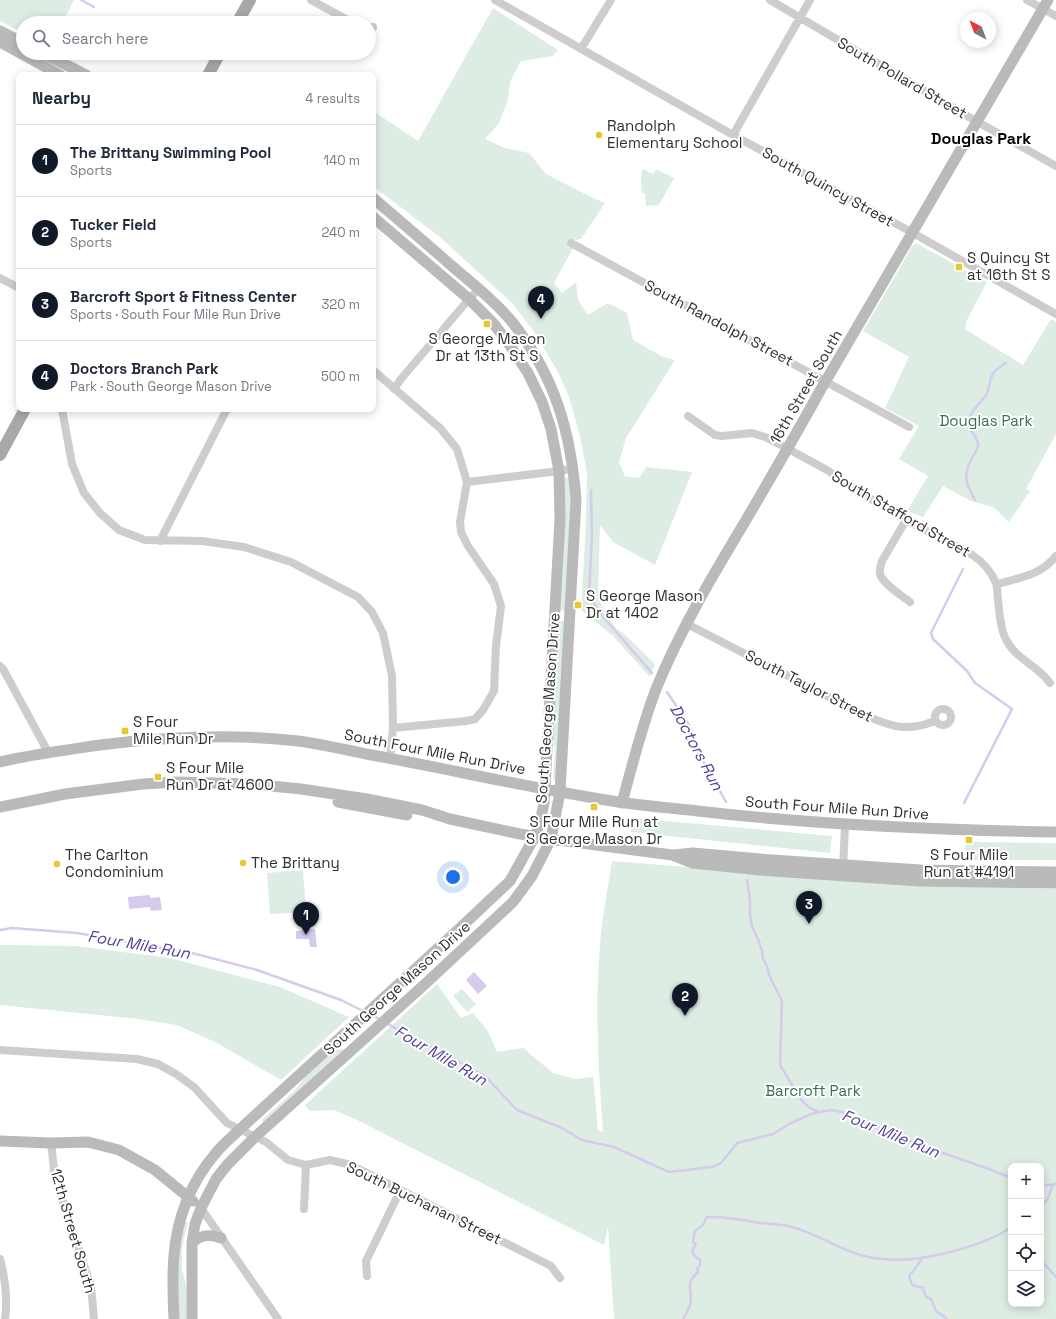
<!DOCTYPE html>
<html lang="en">
<head>
<meta charset="utf-8">
<style>
  body { margin:0; font-family:"Space Grotesk",sans-serif; background:#f2f2f3; color:#1f2937 }
  .controls { position:absolute; right:12px; bottom:12px; display:grid; overflow:hidden; border-radius:8px; box-shadow:0 2px 10px #0003 }
  .controls button { width:36px; height:36px; display:grid; place-items:center; padding:0; border:0; border-bottom:1px solid #e0e1e3; background:#fff; color:#1f2937; font:20px sans-serif }
  .compass { position:absolute; left:960px; top:12px; width:36px; height:36px; border-radius:50%; background:#fff; box-shadow:0 2px 10px #0003; rotate:319deg }
  .you { position:absolute; left:453px; top:877px; width:14px; height:14px; margin:-10px; border:3px solid #fff; border-radius:50%; background:#1a73e8; box-shadow:0 0 0 6px #1a73e833 }
  .badge { display:grid; place-items:center; width:26px; height:26px; border-radius:50%; background:#111827; color:#fff; font-size:13px; font-weight:700 }
  .pin { position:absolute; translate:-50% -33px; filter:drop-shadow(0 1px 2px #0008) }
  .pin::after { content:''; position:absolute; top:21px; width:14px; height:12px; background:inherit; clip-path:polygon(0 0,100% 0,50% 100%) }
  .list { margin:0; padding:0; list-style:none }
  h2 { display:flex; justify-content:space-between; align-items:center; height:52px; margin:0; padding:0 16px; font-size:17px }
  h2 small { font-size:13px; font-weight:400; color:#747a83 }
  .list li { display:grid; grid-template-columns:26px 1fr auto; gap:12px; align-items:center; box-sizing:border-box; height:72px; padding:0 16px; border-top:1px solid #e0e1e3 }
  .list b { display:block; font-size:15px; white-space:nowrap }
  .list p { margin:0; font-size:13px; white-space:nowrap; color:#747a83 }
  .list em { font-size:13px; font-style:normal; color:#747a83 }
  .icon { flex:none; width:22px; height:22px; fill:none; stroke:currentColor; stroke-width:2; stroke-linecap:round; stroke-linejoin:round }
  .map { position:relative; flex:none; width:1056px; height:1319px; overflow:hidden }
  .search { position:absolute; background:#fff; box-shadow:0 2px 10px #0003; left:16px; top:16px; width:360px; height:44px; display:flex; align-items:center; gap:10px; box-sizing:border-box; padding:0 14px; border-radius:22px; color:#747a83; font-size:15px }
  .panel { position:absolute; background:#fff; box-shadow:0 2px 10px #0003; left:16px; top:72px; width:360px; height:340px; border-radius:8px }
  .map>svg:first-child { display:block }
  .green { fill:#deede4; fill-rule:evenodd }
  .water { fill:#d5cbed }
  .lines { fill:none; stroke-linecap:round; stroke-linejoin:round }
  .stream { stroke:#d5cbed; stroke-width:2.5 }
  .street { stroke:#cdcdcd; stroke-width:8 }
  .secondary { stroke:#bababa; stroke-width:11 }
  .primary { stroke:#a8a8a8; stroke-width:12 }
  .poi-dot { fill:#e8c832; stroke:#fff; stroke-width:1.5 }
  .labels { text-anchor:middle; stroke-width:4; stroke-linejoin:round; paint-order:stroke }
  .street-label { font-size:15px; fill:#303030; stroke:#fff }
  .poi-label { font-size:15px; fill:#303030; stroke:#fff; text-anchor:start }
  .park-label { font-size:15px; fill:#3c6d51; stroke:#fff }
  .neighbourhood-label { font-size:16px; font-weight:bold; fill:#000; stroke:#fff }
  .water-label { font-size:16px; font-style:italic; fill:#553c95; stroke:#fff }
</style>
</head>
<body>
<div class="map">
<svg width="1056" height="1319" viewBox="0 0 1056 1319">
  <rect width="100%" height="100%" fill="#fff"/>
  <path class="green" d="M0 0H74L62 23H23V33L0 21Z
    M493 8 558 50 553 56 521 61 510 82 508 100 499 123 485 139 505 148 529 153 546 174 593 198 605 203 581 239 569 241 573 248 554 283 562 293 576 282 578 300 588 315 608 303 627 313 633 340 663 357 675 360 626 438 619 462 625 476 639 478 646 467 692 472 655 565 613 542 600 525 598 596 605 614 617 629 622 632 655 664 650 677 613 636 581 610 586 525 587 473 580 436 569 397 558 372 533 330 512 303 441 238 373 186V111L418 141Z
    M643 169 653 174 656 169 674 178 659 205 646 206 645 193H642C641 185 640 176 643 169Z
    M916 243 987 282 967 320 965 329 1023 365 1051 319 1056 322V434L1026 489 1030 491 1009 522 993 507 971 501 943 486 923 517 907 511 928 476 899 459 919 426 885 408 909 357 863 331 909 252 910 248Z
    M571 477V492L566 611 559 610 564 478Z
    M558 621H565L556 780 553 779 555 748 551 734Z
    M633 818 832 836 830 853 631 832Z
    M966 842 1056 843V860H964Z
    M612 861 870 882 946 886 1056 889V1319H614L608 1226 604 1245 357 1120 334 1110 310 1111 305 1105 437 984 461 1018 473 1013 488 1031 497 1052 523 1048 553 1073 575 1079 593 1077 598 1130 603 1132C599 1075 595 1018 599 961 600 927 607 894 612 861ZM1011 1166H1041V1304H1011Z
    M303 870 306 912 270 914 267 873Z
    M0 945 76 946 170 958 280 987 349 1017 281 1080 217 1043 177 1025 138 1019 0 1005Z
    M462 989 476 1004 467 1012 453 996Z
    M337 1047 345 1050 265 1124 262 1120 296 1089 308 1073Z
    M184 1222 188 1223 184 1237 182 1253V1270L186 1284 187 1319H178L177 1264Z"/>
  <path class="water" d="M150 895V898L160 897 162 910 151 911 150 907 129 909 128 897Z
    M315 929 317 947H310L309 939H296V931Z
    M474 972 487 986 478 994 466 980Z"/>
  <g class="lines">
    <path class="stream" d="M81 0 94 7
      M591 490 592 536 589 594 598 611 652 673
      M975 500C967 485 962 477 971 460 973 456 977 451 978 446 979 438 970 432 969 424 968 412 980 404 986 395 990 388 989 379 994 372 997 368 1002 366 1006 363
      M963 569 931 633 933 639 967 671 975 683 1012 709 964 803
      M667 692 689 725 702 759 726 802
      M747 880 750 900V914L752 927 758 939 762 951 763 959 766 964 770 977 782 1001 780 1065 802 1101 810 1108 819 1112
      M0 930 12 928 77 933 196 954 257 970 341 1000 363 1011
      M370 1014 381 1020
      M386 1023 485 1076 517 1110 562 1128 582 1140 614 1147 669 1172 712 1167 721 1163 737 1143 773 1134 789 1124 811 1114 831 1110 842 1112 888 1133 917 1144 989 1169 1011 1178
      M1041 1186 1056 1184
      M1041 1207 1047 1200 1053 1185
      M922 1258 917 1266 909 1276 912 1285 923 1288 926 1297 931 1299 936 1311 947 1319
      M1041 1260 1056 1277
      M683 1319C685 1315 689 1309 690 1305 694 1290 683 1286 698 1272L697 1269 700 1265V1260L693 1254V1248L696 1245 693 1242 695 1231 703 1225 707 1217C725 1216 743 1220 761 1223 771 1224 782 1224 792 1227 819 1234 845 1254 874 1258 914 1265 976 1249 1011 1228"/>
    <path class="street" d="M311 0 353 23
      M495 0 733 135 913 233 1056 314
      M770 0 969 117 1056 166
      M1027 0 1056 16
      M369 28 373 27
      M581 49 611 0
      M733 135 810 0
      M571 243 909 427
      M0 278 19 288
      M373 370 441 429 457 449 467 482 460 522 461 532 468 546 494 584 501 606 496 646 494 691 483 710 475 719 466 721 393 728
      M394 389 401 379 469 299 479 289
      M62 409 72 464 84 493 100 513 119 530 145 540 202 541 244 547 291 562 358 597 372 612 383 633 392 676 393 728 390 758
      M688 416 715 435 722 436 752 433 765 437 779 444 827 470 856 490 906 520 971 554C982 561 991 571 996 583 998 588 997 594 998 599 999 611 1000 624 1004 635 1014 660 1036 663 1050 683
      M467 482 559 471 574 468
      M906 520 882 561C881 565 879 569 880 574 883 584 902 596 910 602
      M160 541 227 409
      M997 584C1019 578 1041 575 1056 556
      M687 624 860 713C890 726 904 733 935 721
      M0 666 3 669 48 752
      M935 717a8 8 0 1 1 16 0a8 8 0 1 1-16 0Z
      M843 870 845 825
      M0 1050 137 1059 158 1064 176 1074 194 1087 227 1123 266 1142 288 1160 306 1165 330 1160 351 1165 551 1266 560 1278
      M51 1143 55 1178 91 1286 94 1319
      M201 1208 278 1319
      M304 1209 306 1165
      M0 1259C5 1278 8 1299 5 1319
      M367 1276 366 1261 400 1191"/>
    <path class="secondary" d="M0 31 23 43
      M0 42 60 75
      M43 53 86 75
      M0 762C33 754 66 750 100 745 165 737 232 733 298 741 321 744 343 749 366 754 450 769 534 789 618 802 645 806 672 808 698 811 817 825 936 830 1056 832
      M338 802 407 815
      M622 803C632 765 642 726 656 689 680 630 713 575 746 520 771 477 797 433 821 389L1048 0
      M0 807 65 794 143 784 178 782 252 784 301 789 367 799 422 810 450 819 520 834 551 839 672 855 692 863 760 870 919 881 1056 883
      M674 855 693 853 760 859 920 870 1056 872
      M0 1141 51 1143 88 1142 119 1150 155 1170 193 1201
      M192 1243C201 1234 210 1234 221 1238
      M174 1319C173 1298 172 1276 174 1255 177 1218 191 1182 215 1154 222 1145 231 1138 239 1130L459 929 510 881 535 836 540 823 544 803 560 520 559 471 551 429 542 402 528 373 507 341 493 323 469 299 373 217
      M192 1319V1243L195 1224 201 1208 216 1179 227 1165 255 1137 424 985 513 902 532 876 551 839 560 792 576 500C571 432 555 377 513 323 496 302 474 285 453 267 427 244 400 221 373 198"/>
    <path class="primary" d="M237 23 250 0
      M208 75 220 53
      M0 455 25 409"/>
  </g>
  <g class="poi-dot">
    <circle cx="599" cy="135" r="4"/>
    <rect x="955" y="263" width="8" height="8" rx="2"/>
    <rect x="483" y="320" width="8" height="8" rx="2"/>
    <rect x="574" y="601" width="8" height="8" rx="2"/>
    <rect x="121" y="727" width="8" height="8" rx="2"/>
    <rect x="154" y="773" width="8" height="8" rx="2"/>
    <rect x="590" y="803" width="8" height="8" rx="2"/>
    <rect x="965" y="836" width="8" height="8" rx="2"/>
    <circle cx="243" cy="863" r="4"/>
    <circle cx="57" cy="864" r="4"/>
  </g>
  <g class="labels">
    <g class="street-label">
      <text transform="translate(902 78) rotate(30)" y="5">South Pollard Street</text>
      <text transform="translate(828 187) rotate(29)" y="5">South Quincy Street</text>
      <text transform="translate(719 323) rotate(28)" y="5">South Randolph Street</text>
      <text transform="translate(806 387) rotate(-60)" y="5">16th Street South</text>
      <text transform="translate(901 514) rotate(30)" y="5">South Stafford Street</text>
      <text transform="translate(809 686) rotate(27)" y="5">South Taylor Street</text>
      <text transform="translate(548 708) rotate(-86)" y="5">South George Mason Drive</text>
      <text transform="translate(435 752) rotate(11)" y="5">South Four Mile Run Drive</text>
      <text transform="translate(837 808) rotate(4)" y="5">South Four Mile Run Drive</text>
      <text transform="translate(397 988) rotate(-42)" y="5">South George Mason Drive</text>
      <text transform="translate(424 1203) rotate(26)" y="5">South Buchanan Street</text>
      <text transform="translate(73 1231) rotate(74)" y="5">12th Street South</text>
    </g>
    <g class="poi-label">
      <text x="607" y="131">Randolph<tspan x="607" dy="17">Elementary School</tspan></text>
      <text x="967" y="263">S Quincy St<tspan x="967" dy="17">at 16th St S</tspan></text>
      <text x="487" y="344" text-anchor="middle">S George Mason<tspan x="487" dy="17">Dr at 13th St S</tspan></text>
      <text x="586" y="601">S George Mason<tspan x="586" dy="17">Dr at 1402</tspan></text>
      <text x="133" y="727">S Four<tspan x="133" dy="17">Mile Run Dr</tspan></text>
      <text x="166" y="773">S Four Mile<tspan x="166" dy="17">Run Dr at 4600</tspan></text>
      <text x="594" y="827" text-anchor="middle">S Four Mile Run at<tspan x="594" dy="17">S George Mason Dr</tspan></text>
      <text x="65" y="860">The Carlton<tspan x="65" dy="17">Condominium</tspan></text>
      <text x="969" y="860" text-anchor="middle">S Four Mile<tspan x="969" dy="17">Run at #4191</tspan></text>
      <text x="251" y="868">The Brittany</text>
    </g>
    <g class="park-label">
      <text x="986" y="426">Douglas Park</text>
      <text x="813" y="1096">Barcroft Park</text>
    </g>
    <g class="neighbourhood-label">
      <text x="981" y="144">Douglas Park</text>
    </g>
    <g class="water-label">
      <text transform="translate(697 747) rotate(62)" y="6">Doctors Run</text>
      <text transform="translate(139 944) rotate(10)" y="6">Four Mile Run</text>
      <text transform="translate(441 1055) rotate(30)" y="6">Four Mile Run</text>
      <text transform="translate(891 1133) rotate(22)" y="6">Four Mile Run</text>
    </g>
  </g>
</svg>
<div class="controls">
<button>+</button>
<button>−</button>
<button><svg class="icon" aria-label="locate" viewBox="0 0 24 24"><circle cx="12" cy="12" r="6"/><path d="M12 2v4M12 18v4M2 12h4M18 12h4"/></svg></button>
<button><svg class="icon" aria-label="layers" viewBox="0 0 24 24"><path d="M12 4l9 5-9 5-9-5zM3 14l9 5 9-5"/></svg></button>
</div>
<svg class="compass" viewBox="-18 -18 36 36"><path d="M0-13l5 13h-10z" fill="#e53935"/><path d="M0 13l5-13h-10z" fill="#747a83"/></svg>
<div class="you"></div>
<div class="pin badge" style="left:306px;top:935px">1</div>
<div class="pin badge" style="left:685px;top:1016px">2</div>
<div class="pin badge" style="left:809px;top:924px">3</div>
<div class="pin badge" style="left:541px;top:319px">4</div>
<div class="search"><svg class="icon" aria-label="search" viewBox="0 0 24 24"><circle cx="10" cy="10" r="6"/><path d="M15 15l6 6"/></svg>Search here</div>
<section class="panel">
<h2>Nearby<small>4 results</small></h2>
<ul class="list">
<li><span class="badge">1</span><div><b>The Brittany Swimming Pool</b><p>Sports</p></div><em>140 m</em></li>
<li><span class="badge">2</span><div><b>Tucker Field</b><p>Sports</p></div><em>240 m</em></li>
<li><span class="badge">3</span><div><b>Barcroft Sport &amp; Fitness Center</b><p>Sports · South Four Mile Run Drive</p></div><em>320 m</em></li>
<li><span class="badge">4</span><div><b>Doctors Branch Park</b><p>Park · South George Mason Drive</p></div><em>500 m</em></li>
</ul>
</section>
</div>
</body>
</html>
